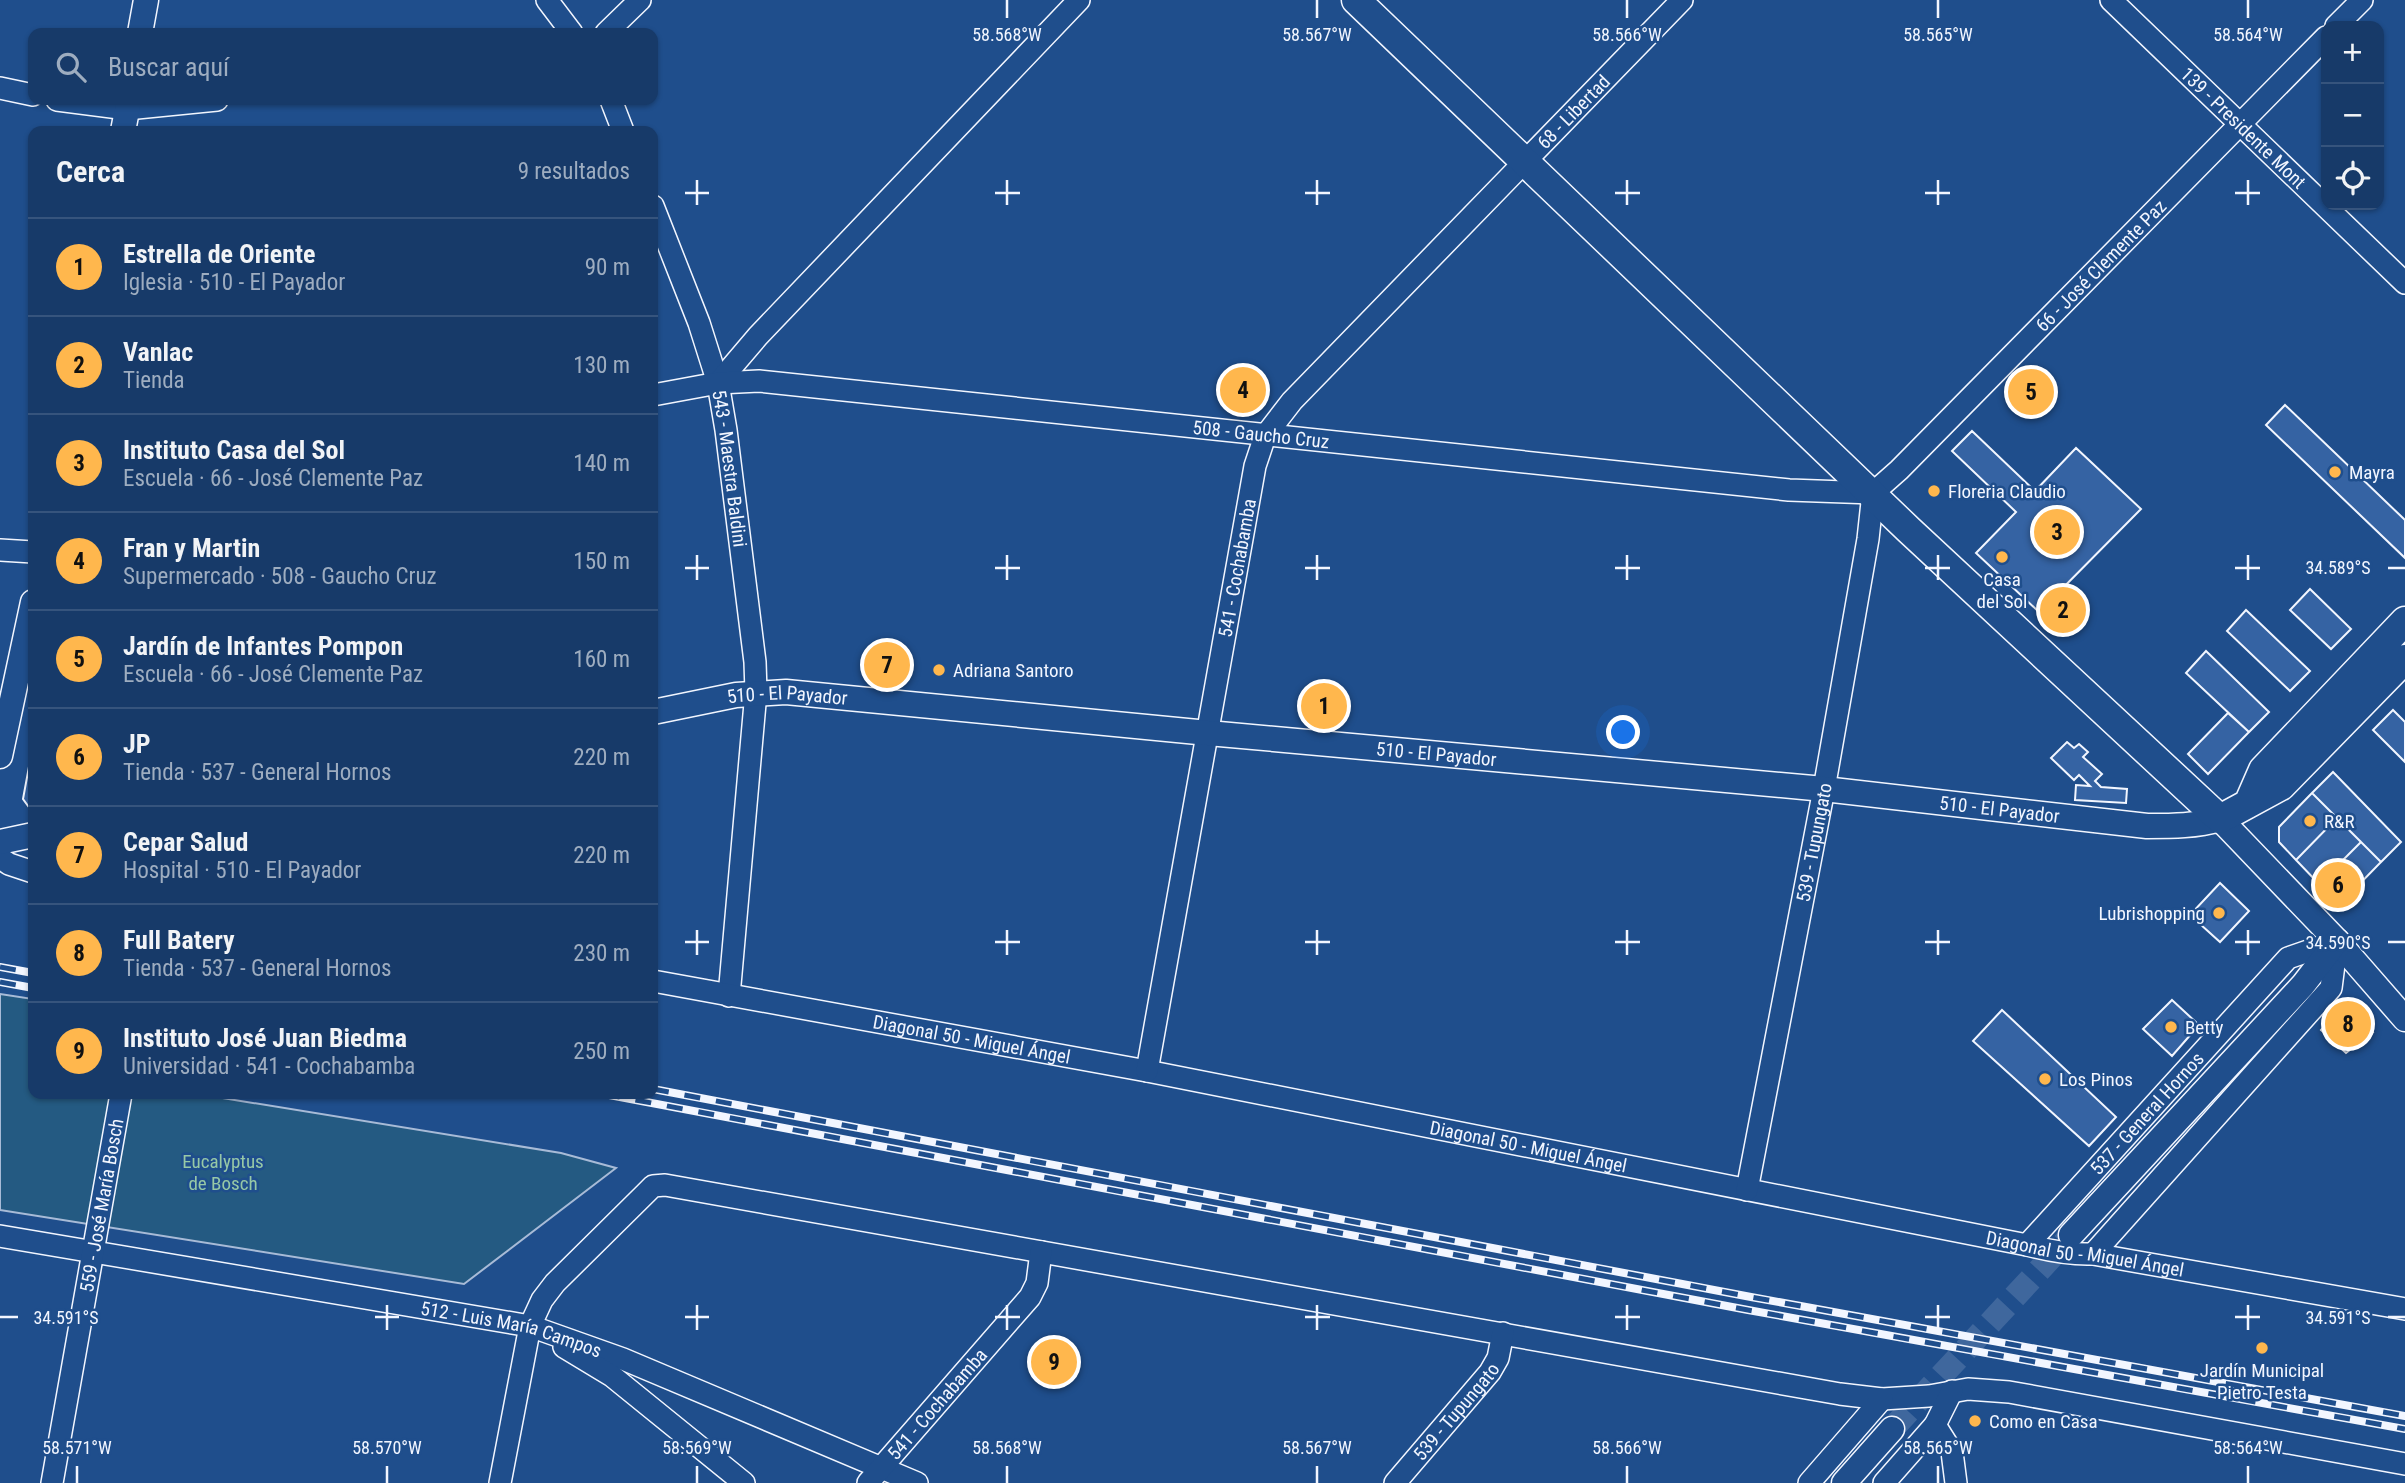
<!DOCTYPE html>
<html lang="es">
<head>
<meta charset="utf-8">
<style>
  body { margin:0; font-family:"Roboto Condensed",sans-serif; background:#244571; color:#f1f3f6 }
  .controls { position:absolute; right:21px; top:21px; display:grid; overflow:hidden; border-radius:14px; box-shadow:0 2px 5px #0004 }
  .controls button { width:63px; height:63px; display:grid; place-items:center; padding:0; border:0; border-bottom:2px solid #36547d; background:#173a69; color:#f1f3f6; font:35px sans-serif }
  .you { position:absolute; left:1624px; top:733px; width:24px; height:24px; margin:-18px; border:5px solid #fff; border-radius:50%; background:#1a73e8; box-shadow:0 0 0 10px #1a73e833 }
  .badge { display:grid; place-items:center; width:46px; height:46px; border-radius:50%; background:#ffb74d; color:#111; font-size:23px; font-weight:700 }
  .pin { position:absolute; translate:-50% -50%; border:4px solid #fff; box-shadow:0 2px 7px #0006 }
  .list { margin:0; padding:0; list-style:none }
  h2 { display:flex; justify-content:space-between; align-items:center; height:91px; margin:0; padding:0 28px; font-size:30px }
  h2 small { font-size:23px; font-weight:400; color:#9eadc0 }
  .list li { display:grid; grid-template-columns:46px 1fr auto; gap:21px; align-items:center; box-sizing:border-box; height:98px; padding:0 28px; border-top:2px solid #36547d }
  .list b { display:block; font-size:26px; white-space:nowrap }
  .list p { margin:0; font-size:23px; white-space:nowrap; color:#9eadc0 }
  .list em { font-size:23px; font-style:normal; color:#9eadc0 }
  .icon { flex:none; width:38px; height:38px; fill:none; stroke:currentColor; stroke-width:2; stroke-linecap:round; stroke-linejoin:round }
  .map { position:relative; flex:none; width:2405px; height:1483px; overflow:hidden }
  .search { position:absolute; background:#173a69; box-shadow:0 2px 5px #0004; left:28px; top:28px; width:630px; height:77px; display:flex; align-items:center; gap:18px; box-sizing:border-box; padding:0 24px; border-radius:14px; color:#9eadc0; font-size:26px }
  .panel { position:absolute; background:#173a69; box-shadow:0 2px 5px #0004; left:28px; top:126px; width:630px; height:973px; border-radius:14px }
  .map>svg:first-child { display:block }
  .green { fill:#245a82; stroke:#a8bbd7; stroke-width:2 }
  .building { fill:#3563a3; stroke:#f2f6ff; stroke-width:2 }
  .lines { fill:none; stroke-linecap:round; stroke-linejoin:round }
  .tertiary-tunnel { stroke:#3f679d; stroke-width:24; stroke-dasharray:24 12; stroke-linecap:butt }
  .minor-casing { stroke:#f2f6ff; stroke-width:24 }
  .tertiary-casing { stroke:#f2f6ff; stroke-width:27 }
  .secondary-casing { stroke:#f2f6ff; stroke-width:31 }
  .minor { stroke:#1f4e8c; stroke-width:21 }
  .tertiary { stroke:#1f4e8c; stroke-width:24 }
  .secondary { stroke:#1f4e8c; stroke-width:28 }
  .rail-casing { stroke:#f2f6ff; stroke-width:8 }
  .rail { stroke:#1f4e8c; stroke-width:5; stroke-dasharray:16; stroke-linecap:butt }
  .ticks { fill:none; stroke:#f2f6ff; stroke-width:2.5 }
  .poi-dot { fill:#ffb74d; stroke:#1f4e8c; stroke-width:2.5 }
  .labels { text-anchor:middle; stroke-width:5; stroke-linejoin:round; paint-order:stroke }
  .street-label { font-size:19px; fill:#f2f6ff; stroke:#1f4e8c }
  .poi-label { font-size:19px; fill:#f2f6ff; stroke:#1f4e8c; text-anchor:start }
  .park-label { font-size:19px; fill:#97c8a6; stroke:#1f4e8c }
  .ticks-label { font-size:18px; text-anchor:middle; fill:#f2f6ff; stroke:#1f4e8c; stroke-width:5; stroke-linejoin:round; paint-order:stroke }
</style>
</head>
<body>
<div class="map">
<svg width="2405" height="1483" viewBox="0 0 2405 1483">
  <rect width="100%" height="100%" fill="#1f4e8c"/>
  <path class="green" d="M0 994 33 999V1094H198L561 1153 616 1168 464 1284 0 1210Z"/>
  <path class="building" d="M2285 405 2405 520V558L2266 425Z
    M1972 431 2035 491 2076 448 2141 509 2039 612 1976 553 2016 512 1952 451Z
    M2064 587 2086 608 2062 633 2039 612Z
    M2310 589 2351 629 2331 649 2290 610Z
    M2246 610 2310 671 2290 691 2227 631Z
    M2206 651 2269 712 2249 732 2186 673Z
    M1316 687 1337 690 1332 725 1311 722Z
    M2393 710 2405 722V762L2373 730Z
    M2228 713 2249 732 2208 774 2188 754Z
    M2067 742 2074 748 2079 744 2088 752 2083 757 2102 774 2095 781 2101 787 2127 789 2126 803 2075 800 2076 785 2090 786 2079 775 2074 780 2051 758Z
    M33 745V810H31L23 799Z
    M2333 772 2401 842 2381 862 2312 793Z
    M2312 793 2337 818 2296 860 2279 842V827Z
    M2337 818 2361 842 2319 884 2296 860Z
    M2361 842 2381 862 2339 905 2319 884Z
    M2220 883 2249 911 2220 942 2190 915Z
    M2172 1000 2199 1025 2172 1056 2143 1029Z
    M2341 1009H2355L2373 1032 2346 1053 2321 1030Z
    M2002 1010 2116 1117 2089 1146 1973 1041Z"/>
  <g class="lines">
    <path class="tertiary-tunnel" d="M1892 1429 2069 1238"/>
    <g class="minor-casing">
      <g id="minor">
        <path d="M547 0 572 33"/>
        <path id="s1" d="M2111 0 2405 283"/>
        <path d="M2336 26 2362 0"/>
        <path d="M606 33 640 0"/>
        <path d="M0 88 33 95"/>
        <path d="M57 100 127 109 217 100"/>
        <path d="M611 100 623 131"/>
        <path id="s2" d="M653 206 699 323 718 383 726 430 755 662 756 692 729 996"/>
        <path d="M718 383 758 336 1079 0"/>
        <path id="s3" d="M653 395 718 383 759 381 1789 490 1873 493"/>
        <path id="s4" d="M1873 493 1899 470 2326 37"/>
        <path d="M0 550 33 552"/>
        <path d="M0 858 9 864 33 872"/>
        <path id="s5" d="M653 981 1147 1071 2027 1245C2050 1251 2070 1255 2093 1254L2405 1309"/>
        <path id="s6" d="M1147 1071 1255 466 1265 436 1292 401 1682 0"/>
        <path id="s7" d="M1747 1190 1824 789 1868 539 1873 493"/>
        <path id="s8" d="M0 1236 530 1326 623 1359 917 1483"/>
        <path id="s9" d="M2027 1245 2288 958 2337 941 2331 988 2093 1254"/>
        <path d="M564 1347 612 1376 744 1483"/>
        <path d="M1935 1425 1952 1452 1956 1483"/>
        <path id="s10" d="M52 1483 121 1094"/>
        <path d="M500 1483 530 1326 542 1300 555 1283 646 1193 653 1186 665 1185 1840 1394 1882 1399 1929 1396 1968 1389 2009 1392 2405 1464"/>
        <path id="s11" d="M868 1483 1030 1297 1037 1283 1041 1252"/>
        <path id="s12" d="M1395 1483 1490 1372 1498 1358 1503 1333"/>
        <path d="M1809 1483 1882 1399"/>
        <path d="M1884 1483 1935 1425 1952 1391"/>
      </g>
    </g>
    <g class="tertiary-casing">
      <g id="tertiary">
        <path d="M140 33 146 0"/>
        <path d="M123 131 129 100"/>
        <path id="s13" d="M653 712 736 695 786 692 1208 733 1824 789 2147 826C2173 826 2196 826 2220 819L2337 941 2405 1019"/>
        <path d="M0 756 33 602"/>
        <path d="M0 842 33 835"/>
        <path d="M2071 1235 2303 985 2337 941"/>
        <path d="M1844 1483 1892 1429"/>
      </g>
    </g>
    <g class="secondary-casing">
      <path id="secondary" d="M1356 0 1909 530 2220 819 2281 786 2405 659
        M2249 802 2263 770 2405 621"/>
    </g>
    <use href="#minor" class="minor"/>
    <use href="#tertiary" class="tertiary"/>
    <use href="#secondary" class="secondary"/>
    <g class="rail-casing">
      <path id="rail" d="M0 967 33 973
        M0 982 33 988
        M653 1089 1751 1297 2405 1416
        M604 1094 1748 1310 2405 1429"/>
    </g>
    <use href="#rail" class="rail"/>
  </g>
  <path class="ticks" d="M1007 0V18M1317 0V18M1627 0V18M1938 0V18M2248 0V18M697 180V205M1007 180V205M1317 180V205M1627 180V205M1938 180V205M2248 180V205M685 193H709M995 193H1020M1305 193H1330M1615 193H1640M1925 193H1950M2235 193H2260M697 555V580M1007 555V580M1317 555V580M1627 555V580M1938 555V580M2248 555V580M685 568H709M995 568H1020M1305 568H1330M1615 568H1640M1925 568H1950M2235 568H2260M2388 568H2405M697 930V955M1007 930V955M1317 930V955M1627 930V955M1938 930V955M2248 930V955M685 942H709M995 942H1020M1305 942H1330M1615 942H1640M1925 942H1950M2235 942H2260M2388 942H2405M387 1305V1330M697 1305V1330M1007 1305V1330M1317 1305V1330M1627 1305V1330M1938 1305V1330M2248 1305V1330M0 1317H18M375 1317H399M685 1317H709M995 1317H1020M1305 1317H1330M1615 1317H1640M1925 1317H1950M2235 1317H2260M2388 1317H2405M77 1466V1483M387 1466V1483M697 1466V1483M1007 1466V1483M1317 1466V1483M1627 1466V1483M1938 1466V1483M2248 1466V1483"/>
  <g class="poi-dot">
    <circle cx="2335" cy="472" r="7"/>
    <circle cx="1934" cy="491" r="7"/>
    <circle cx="2002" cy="557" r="7"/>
    <circle cx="939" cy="670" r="7"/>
    <circle cx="2310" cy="821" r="7"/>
    <circle cx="2219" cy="913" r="7"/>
    <circle cx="2171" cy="1027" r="7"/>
    <circle cx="2045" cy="1079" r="7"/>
    <circle cx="2262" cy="1348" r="7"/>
    <circle cx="1975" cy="1421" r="7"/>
  </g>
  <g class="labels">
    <g class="street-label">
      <text dy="7" stroke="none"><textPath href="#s6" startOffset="1094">68 - Libertad</textPath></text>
      <text dy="7" stroke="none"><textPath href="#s1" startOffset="184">139 - Presidente Mont</textPath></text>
      <text dy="7" stroke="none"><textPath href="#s4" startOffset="322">66 - José Clemente Paz</textPath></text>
      <text dy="7" stroke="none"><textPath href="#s3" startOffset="612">508 - Gaucho Cruz</textPath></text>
      <text dy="7" stroke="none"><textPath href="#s2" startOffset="275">543 - Maestra Baldini</textPath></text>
      <text dy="7" stroke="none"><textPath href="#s6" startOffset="511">541 - Cochabamba</textPath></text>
      <text dy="7" stroke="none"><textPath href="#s13" startOffset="136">510 - El Payador</textPath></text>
      <text dy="7" stroke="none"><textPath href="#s13" startOffset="788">510 - El Payador</textPath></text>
      <text dy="7" stroke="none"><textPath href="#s13" startOffset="1354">510 - El Payador</textPath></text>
      <text dy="7" stroke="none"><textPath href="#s7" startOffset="354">539 - Tupungato</textPath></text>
      <text dy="7" stroke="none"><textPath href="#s5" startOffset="324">Diagonal 50 - Miguel Ángel</textPath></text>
      <text dy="7" stroke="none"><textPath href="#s9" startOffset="178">537 - General Hornos</textPath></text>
      <text dy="7" stroke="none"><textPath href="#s5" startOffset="891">Diagonal 50 - Miguel Ángel</textPath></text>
      <text dy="7" stroke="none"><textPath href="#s10" startOffset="282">559 - José María Bosch</textPath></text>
      <text dy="7" stroke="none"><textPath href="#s5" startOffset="1458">Diagonal 50 - Miguel Ángel</textPath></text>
      <text dy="7" stroke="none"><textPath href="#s8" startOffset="520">512 - Luis María Campos</textPath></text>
      <text dy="7" stroke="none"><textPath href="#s11" startOffset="105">541 - Cochabamba</textPath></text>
      <text dy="7" stroke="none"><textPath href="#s12" startOffset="94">539 - Tupungato</textPath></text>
    </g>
    <g class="poi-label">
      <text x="2349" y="479">Mayra</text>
      <text x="1948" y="498">Floreria Claudio</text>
      <text x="2002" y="586" text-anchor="middle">Casa<tspan x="2002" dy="22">del Sol</tspan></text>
      <text x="953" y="677">Adriana Santoro</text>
      <text x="2324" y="828">R&amp;R</text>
      <text x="2205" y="920" text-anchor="end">Lubrishopping</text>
      <text x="2185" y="1034">Betty</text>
      <text x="2059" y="1086">Los Pinos</text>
      <text x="2262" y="1377" text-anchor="middle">Jardín Municipal<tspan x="2262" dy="22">Pietro Testa</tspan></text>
      <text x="1989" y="1428">Como en Casa</text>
    </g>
    <g class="park-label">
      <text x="223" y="1168">Eucalyptus<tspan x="223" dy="22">de Bosch</tspan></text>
    </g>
  </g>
  <g class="ticks-label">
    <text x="1007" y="41">58.568°W</text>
    <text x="1317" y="41">58.567°W</text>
    <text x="1627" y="41">58.566°W</text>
    <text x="1938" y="41">58.565°W</text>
    <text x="2248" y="41">58.564°W</text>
    <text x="2338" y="574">34.589°S</text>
    <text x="2338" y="949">34.590°S</text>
    <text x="66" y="1324">34.591°S</text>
    <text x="2338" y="1324">34.591°S</text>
    <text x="77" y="1454">58.571°W</text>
    <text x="387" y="1454">58.570°W</text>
    <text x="697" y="1454">58.569°W</text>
    <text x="1007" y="1454">58.568°W</text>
    <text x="1317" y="1454">58.567°W</text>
    <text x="1627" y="1454">58.566°W</text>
    <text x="1938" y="1454">58.565°W</text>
    <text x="2248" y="1454">58.564°W</text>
  </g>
</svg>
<div class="controls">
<button>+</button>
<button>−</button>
<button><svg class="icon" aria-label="locate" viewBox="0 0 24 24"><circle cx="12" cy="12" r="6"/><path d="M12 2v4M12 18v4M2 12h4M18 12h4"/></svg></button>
</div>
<div class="you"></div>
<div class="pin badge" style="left:1324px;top:706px">1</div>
<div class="pin badge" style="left:2063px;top:610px">2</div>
<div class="pin badge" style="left:2057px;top:532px">3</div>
<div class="pin badge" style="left:1243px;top:390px">4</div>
<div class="pin badge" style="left:2031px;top:392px">5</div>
<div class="pin badge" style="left:2338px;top:885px">6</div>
<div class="pin badge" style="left:887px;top:665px">7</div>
<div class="pin badge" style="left:2348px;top:1024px">8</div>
<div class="pin badge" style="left:1054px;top:1362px">9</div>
<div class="search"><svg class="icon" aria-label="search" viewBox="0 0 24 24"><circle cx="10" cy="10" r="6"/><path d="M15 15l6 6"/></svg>Buscar aquí</div>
<section class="panel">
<h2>Cerca<small>9 resultados</small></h2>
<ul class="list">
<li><span class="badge">1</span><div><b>Estrella de Oriente</b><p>Iglesia · 510 - El Payador</p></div><em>90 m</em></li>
<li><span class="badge">2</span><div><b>Vanlac</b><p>Tienda</p></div><em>130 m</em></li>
<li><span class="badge">3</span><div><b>Instituto Casa del Sol</b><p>Escuela · 66 - José Clemente Paz</p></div><em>140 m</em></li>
<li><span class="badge">4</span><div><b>Fran y Martin</b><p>Supermercado · 508 - Gaucho Cruz</p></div><em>150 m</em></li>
<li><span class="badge">5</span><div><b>Jardín de Infantes Pompon</b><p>Escuela · 66 - José Clemente Paz</p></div><em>160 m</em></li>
<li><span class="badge">6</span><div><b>JP</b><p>Tienda · 537 - General Hornos</p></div><em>220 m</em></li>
<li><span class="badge">7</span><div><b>Cepar Salud</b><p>Hospital · 510 - El Payador</p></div><em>220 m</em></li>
<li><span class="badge">8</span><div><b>Full Batery</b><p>Tienda · 537 - General Hornos</p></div><em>230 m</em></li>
<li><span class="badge">9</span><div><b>Instituto José Juan Biedma</b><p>Universidad · 541 - Cochabamba</p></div><em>250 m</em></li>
</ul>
</section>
</div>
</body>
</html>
